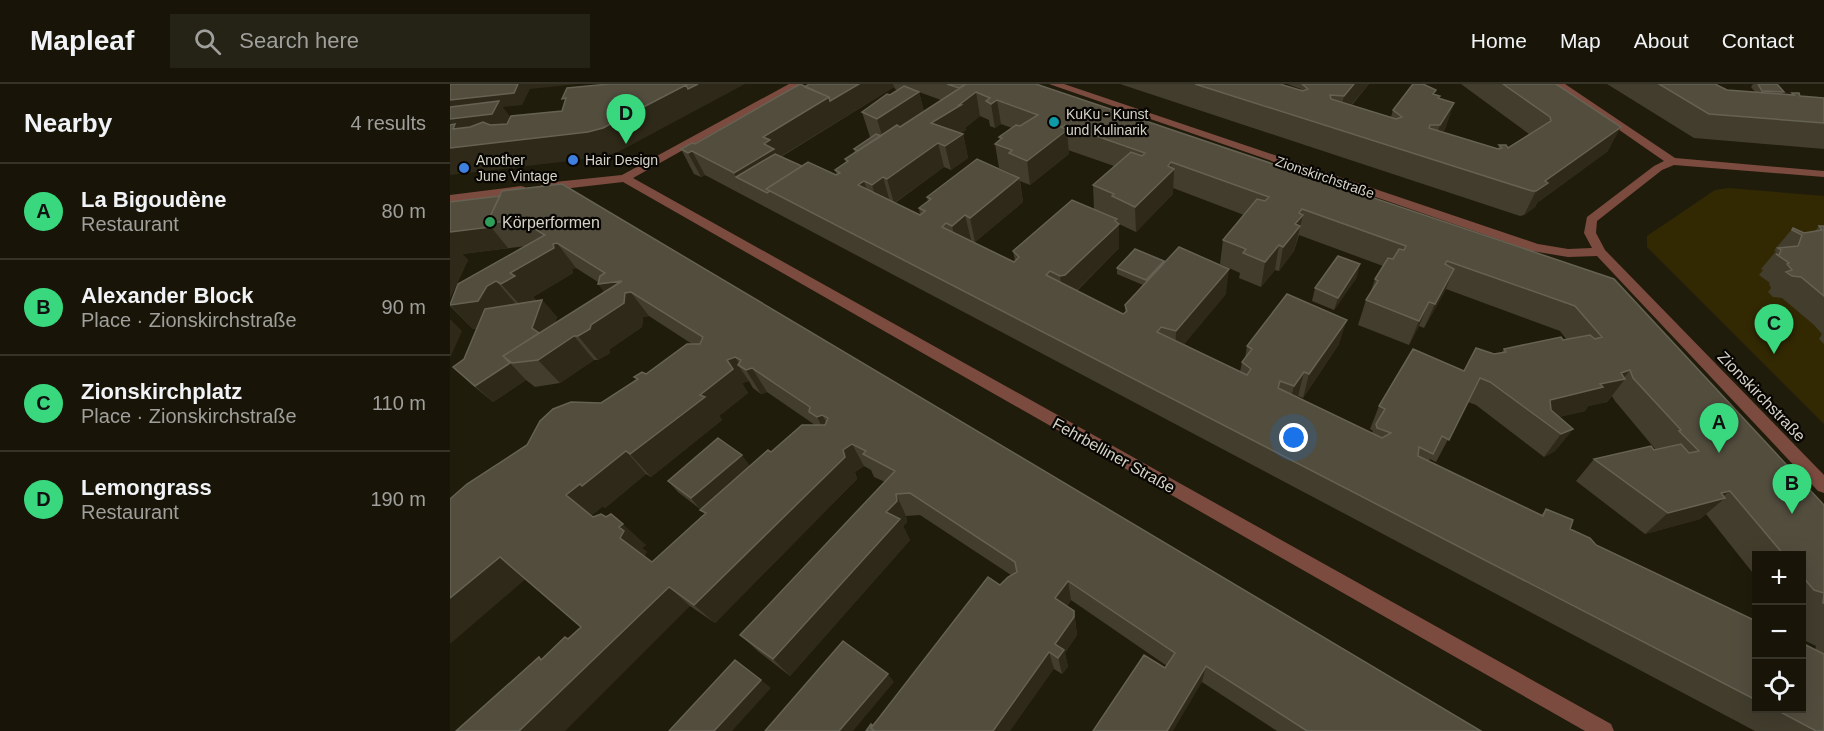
<!DOCTYPE html>
<html lang="en">
<head>
<meta charset="utf-8">
<style>
  body { margin:0; font-family:Arial,sans-serif; background:#252216; color:#f1f3f6 }
  .controls { position:absolute; right:18px; bottom:18px; display:grid; overflow:hidden; border-radius:0px; box-shadow:0 6px 24px #0002 }
  .controls button { width:54px; height:54px; display:grid; place-items:center; padding:0; border:0; border-bottom:2px solid #363429; background:#181508; color:#f1f3f6; font:30px sans-serif }
  .you { position:absolute; left:844px; top:354px; width:21px; height:21px; margin:-15px; border:4px solid #fff; border-radius:50%; background:#1a73e8; box-shadow:0 0 0 9px #1a73e833 }
  .badge { display:grid; place-items:center; width:39px; height:39px; border-radius:50%; background:#39d87f; color:#111; font-size:20px; font-weight:700 }
  .pin { position:absolute; translate:-50% -50px; filter:drop-shadow(0 2px 3px #0008) }
  .pin::after { content:''; position:absolute; top:32px; width:21px; height:18px; background:inherit; clip-path:polygon(0 0,100% 0,50% 100%) }
  .list { margin:0; padding:0; list-style:none }
  h2 { display:flex; justify-content:space-between; align-items:center; height:78px; margin:0; padding:0 24px; font-size:26px }
  h2 small { font-size:20px; font-weight:400; color:#9f9f9c }
  .list li { display:grid; grid-template-columns:39px 1fr auto; gap:18px; align-items:center; box-sizing:border-box; height:96px; padding:0 24px; border-top:2px solid #363429 }
  .list b { display:block; font-size:22px; white-space:nowrap }
  .list p { margin:0; font-size:20px; white-space:nowrap; color:#9f9f9c }
  .list em { font-size:20px; font-style:normal; color:#9f9f9c }
  .icon { flex:none; width:33px; height:33px; fill:none; stroke:currentColor; stroke-width:2; stroke-linecap:round; stroke-linejoin:round }
  .map { position:relative; flex:none; width:1374px; height:647px; overflow:hidden }
  header { display:flex; align-items:center; gap:36px; box-sizing:border-box; height:84px; padding:0 30px; background:#181508; border-bottom:2px solid #363429 }
  header strong { font-size:28px }
  nav { display:flex; gap:33px; margin-inline-start:auto; font-size:21px }
  .search { width:420px; height:54px; background:#252216; display:flex; align-items:center; gap:15px; box-sizing:border-box; padding:0 21px; border-radius:0px; color:#9f9f9c; font-size:22px }
  main { display:flex }
  aside { flex:1; background:#181508 }
  .map>svg:first-child { display:block }
  .green { fill:#322903 }
  .lines { fill:none; stroke-linecap:round; stroke-linejoin:round }
  .minor { fill:#7c4b3f; fill-rule:evenodd }
  .wall { fill:#423d2d; fill-rule:evenodd }
  .shaded-wall { fill:#2e2918 }
  .building { fill:#524d3d; stroke:#666253; stroke-width:1.5; fill-rule:evenodd }
  .culture-dot { fill:#0f9aa8; stroke:#080602; stroke-width:2 }
  .shop-dot { fill:#3f7fe0; stroke:#080602; stroke-width:2 }
  .leisure-dot { fill:#2e9e5b; stroke:#080602; stroke-width:2 }
  .labels { text-anchor:middle; stroke-width:4.5; stroke-linejoin:round; paint-order:stroke }
  .far-poi-label { font-size:14px; fill:#d5d2c8; stroke:#080602; text-anchor:start }
  .far-street-label { font-size:14px; fill:#d5d2c8; stroke:#080602 }
  .poi-label { font-size:16px; fill:#d5d2c8; stroke:#080602; text-anchor:start }
  .street-label { font-size:16px; fill:#d5d2c8; stroke:#080602 }
</style>
</head>
<body>
<header>
<strong>Mapleaf</strong>
<div class="search"><svg class="icon" aria-label="search" viewBox="0 0 24 24"><circle cx="10" cy="10" r="6"/><path d="M15 15l6 6"/></svg>Search here</div>
<nav><a>Home</a><a>Map</a><a>About</a><a>Contact</a></nav>
</header>
<main>
<aside>
<h2>Nearby<small>4 results</small></h2>
<ul class="list">
<li><span class="badge">A</span><div><b>La Bigoudène</b><p>Restaurant</p></div><em>80 m</em></li>
<li><span class="badge">B</span><div><b>Alexander Block</b><p>Place · Zionskirchstraße</p></div><em>90 m</em></li>
<li><span class="badge">C</span><div><b>Zionskirchplatz</b><p>Place · Zionskirchstraße</p></div><em>110 m</em></li>
<li><span class="badge">D</span><div><b>Lemongrass</b><p>Restaurant</p></div><em>190 m</em></li>
</ul>
</aside>
<div class="map">
<svg width="1374" height="647" viewBox="0 0 1374 647">
  <rect width="100%" height="100%" fill="#201c0b"/>
  <path class="green" d="M1279 104 1374 112V340L1197 163V152L1265 106Z"/>
  <g class="lines">
    <path class="minor" d="M339 0H351L183 94 1161 640 1164 647H1135L173 98 95 107 89 103 95 99 172 91Z
      M599 0H614L1088 160 1118 165 1142 164 1134 149 1137 133 1204 82 1214 77 1103 0H1115L1225 74 1374 87V93L1224 81 1212 86 1147 137 1146 149 1155 166 1374 391V409L1368 407 1147 172 1118 173 1082 167Z
      M71 102 75 103V109L0 119V111Z"/>
  </g>
  <path class="wall" d="M359 0H586L1164 195 1374 421V647H1305L255 91 251 93 244 90 231 65 245 60ZM444 3 446 6 449 5 412 28 420 53H421L404 65 405 69 395 75 396 79 385 86 387 91 352 82 331 73ZM469 8 491 16 474 28ZM530 32 539 36 540 42 545 44 551 40 562 44 549 53 550 56 545 60 549 84 562 90 477 113 478 118 469 124 470 131 445 119 494 83 501 86 518 74 513 50 510 49 516 46 515 44ZM618 66 664 82 643 101 644 125 563 167 565 177 564 178 520 156 525 158 573 118 570 97 580 101 619 70ZM723 104 794 131 773 156 770 180 790 189 789 194 811 203 825 186 829 187 844 167 849 151 933 182 925 195 920 210 916 216 908 241 959 261 969 242 974 244 996 205 1110 247 1117 256 1054 265 1051 269 1044 270 1026 264 1014 287 929 322 920 345 923 347 922 349 847 313 848 312 853 314 889 260 797 262 795 274 792 278 790 288 734 260 776 210 714 179V177L667 184V190L693 201 675 221V228L673 230 627 207 669 164V140L686 148 723 110ZM1162 312 1165 317 1206 366 1144 375 1126 397 1195 450 1250 435 1256 430 1306 493V471H1352V555L1366 562 1352 624H1306V537L1146 461 1120 445 1096 425 1091 431 979 377 980 375 986 378 1018 318 1026 321 1094 373 1105 367 1123 345 1109 333 1135 327 1138 322 1157 318Z
    M670 0H830L851 6V5L837 0H919L902 21 941 33 943 26 984 10 989 14 996 43 993 48 1048 65 1049 61 1058 64 1079 50 1011 0H1106L1158 67 1087 119 1085 123 1074 131 1070 132Z
    M1157 0H1265L1277 6 1305 8 1301 3 1303 0H1327L1334 8 1332 10 1340 11 1342 9 1350 12 1374 14V65L1244 54Z
    M50 112 1031 647H827L752 598 715 584 717 582 621 516 617 522 624 527 627 551 615 569 618 583 612 590 604 585 422 641 550 501 561 491 470 431 456 432 457 438 453 442 460 456 340 592 309 568 290 551 435 398 424 393 421 386 414 382 405 388 407 395 265 539 240 522 92 575 131 543 75 495 151 319 187 295 184 293 196 290 242 260 199 232 193 233 192 243 160 265V269L148 276H144L110 299 85 303 76 296 43 318 21 300 3 283 14 275 27 245H23L0 222V219L76 162 12 170 18 176 0 214V118ZM126 184 148 198 154 208 105 239 107 233 92 216 84 218 86 216 83 213 123 189 122 185ZM299 297 303 304 311 310 317 308 365 341 300 382 218 397 228 408 250 425 284 396 250 426 255 430 202 478 194 472 197 468 192 464 196 461 141 432 153 422 155 424 196 390 201 393 272 336 269 332 298 309 292 299Z
    M1369 142H1374V260L1369 255 1372 250 1364 241 1332 214 1323 213 1318 208 1321 204 1319 200 1320 199 1309 191 1313 186 1311 185 1326 167H1324L1326 164 1343 144 1354 149 1365 147Z
    M907 193 884 226 862 217 865 204Z"/>
  <path class="shaded-wall" d="M68 0H128L80 5 72 21 53 23 64 38 236 1 248 0H295L168 68 153 73 0 91V16Z
    M409 0H443L444 3 328 74 286 93 296 114 284 89 314 60 313 53 379 13Z
    M904 0H919L888 36 894 12Z
    M469 8 475 33 434 58 427 35Z
    M526 8 530 32 515 44 516 46 492 61 488 59 494 83 444 119 437 95 481 39 509 21Z
    M547 16 551 40 545 44 541 20Z
    M1004 19 996 43 981 66 990 41Z
    M615 41V47L617 46 619 70 580 101 577 77Z
    M1171 43 1158 67 1087 119 1085 123 1074 131 1086 107 1095 97Z
    M513 50 518 74 501 86 495 62Z
    M242 67 255 91 251 93 238 69Z
    M721 78V88L724 85 723 110 686 148 685 123Z
    M433 93 440 118 430 126 422 101Z
    M569 94 573 118 525 158 520 134Z
    M414 97 422 122 408 101Z
    M852 125 850 134 853 131 844 167 829 187 833 163 845 140 849 129Z
    M515 131 521 156 508 167 502 142Z
    M667 135V141L669 140V164L618 215 613 216 610 192Z
    M41 143 58 164 12 170 18 176 0 214V148Z
    M107 159 126 184 122 185 123 189 83 213 86 216 73 224 51 200 60 189 103 160Z
    M829 161 825 186 811 203 815 178Z
    M910 180 907 193 884 226 888 214Z
    M779 185 776 210 725 271 726 247Z
    M1004 185 994 209 974 244 985 220Z
    M46 197 68 222 51 241 23 245 0 221Z
    M172 197 199 232 193 233 192 243 160 265V269L148 276 128 252 141 241 166 224 148 200Z
    M92 216 107 233 99 256 124 252 144 276 110 299 88 276 82 244Z
    M979 218 969 242 959 261 969 237Z
    M0 235 12 247 0 274Z
    M897 236 889 260 853 314 859 290Z
    M285 273 292 283 288 281 299 297 292 299 298 309 269 332 272 336 201 393 180 370 250 311 277 276Z
    M60 279 76 296 43 318 25 302Z
    M302 284 317 308 311 310 296 286Z
    M1180 286 1173 295H1175L1157 318 1138 322 1135 327 1093 337 1100 316 1150 300 1171 289Z
    M854 288 848 312 838 325 844 302Z
    M372 331 385 354 379 356 367 333Z
    M1123 345 1105 367 1094 373 1111 350Z
    M402 360 414 382 405 388 407 395 265 539 244 521 393 366Z
    M176 367 196 390 155 424 132 402Z
    M292 371 300 382 250 425 241 414Z
    M130 400 153 422 140 433 116 411Z
    M1280 407 1270 415 1275 414 1250 435 1195 450 1218 429Z
    M446 410 456 432 457 438 453 442 460 456 340 592 323 575Z
    M173 440 196 461 192 464 197 468 193 475 170 454 169 443Z
    M50 473 78 493 0 560V514Z
    M618 497 621 516 609 533 605 514Z
    M219 503 240 522 115 647H69Z
    M624 527 627 551 615 569 618 583 612 590 605 560Z
    M599 568 604 585 560 647H543Z
    M756 582 752 598 723 647H717Z
    M438 590 444 598 403 647H389Z
    M311 596 321 604 282 647H264Z"/>
  <path class="building" d="M0 0H68L64 9 0 16Z
    M159 0H234L236 1 153 44 138 48 0 64V41L5 40 3 45 20 43 33 38 40 41 57 40 61 32 112 27 116 14 112 15 117 4Z
    M234 0H248L238 5 236 1Z
    M350 0 379 13 313 53 320 56 314 60 324 65 284 89 242 67 238 69 231 65 242 59 245 60Z
    M359 0H409L380 17 379 13 355 3Z
    M497 0H516L509 4Z
    M516 0H586L1164 195 1374 421V519H1373L1374 509 1364 506 1352 492V471H1334L1280 407 1271 409 1275 414 1218 429 1144 375 1201 362 1204 366 1231 360 1239 369 1249 367 1229 347 1231 346 1183 294 1180 286 1171 289 1175 295 1150 300 1153 303 1100 316 1101 326 1123 345 1111 350 1040 298 1030 294 999 356 992 352 983 370 969 363 968 372 1093 432 1096 425 1123 436 1120 445 1140 454 1146 461 1306 537V616L316 105 358 78 386 91 390 89 385 86 398 77 395 75 447 41 450 43ZM526 8 540 14 536 17 541 20 547 16 588 31 570 42 566 41 549 53 552 54 545 60 562 66 559 69 577 77 617 46 611 43 615 41 695 69 692 72 681 68 643 101 664 110 662 112 685 123 724 85 718 82 721 78 819 113 815 117 807 115 773 156 796 165 793 169 815 178 829 161 833 163 850 142 845 140 853 131 849 129 852 125 956 162 954 166 949 165 943 175 938 174 925 195 928 197 916 216 969 237 979 218 985 220 1004 185 995 180 997 177 1125 222 1152 253 1145 255 1140 251 1113 256 1111 253 1054 265 1056 268 1044 270 1026 264 1014 287 963 265 929 322 935 325 926 340 927 344 941 349 932 354 828 304 830 297 844 302 854 288 859 290 897 236 837 210 797 262 802 265 792 278 801 285 797 291 707 248 711 243 726 247 779 185 729 163 675 221 677 227 673 230 596 191 600 187 610 192 615 191 669 140 665 137 667 135 622 116 563 167 569 173 564 178 492 143 496 139 502 142 515 131 520 134 569 94 527 75 477 113 481 115 469 124 475 127 470 131 408 101 414 97 422 101 433 93 437 95 488 59 495 62 513 50 481 39 511 21H509Z
    M745 0H830L853 7 858 5 852 0H904L894 12 880 11 881 15 946 35 952 33 943 26 963 0H973L986 6 983 10 990 12 988 14 1004 19 990 41H980L979 44 1048 65 1052 64 1049 61H1056L1058 64 1101 37 1100 33 1053 0H1106L1171 43 1095 97 1098 99 1086 107H1082Z
    M1209 0H1265L1277 6 1344 11 1342 9H1349L1350 12 1374 14V39L1259 30Z
    M1308 0H1327L1334 8 1312 7Z
    M454 2 469 8 427 35 412 28 437 10 440 11Z
    M49 17 42 30 0 35V23Z
    M426 50 431 52 408 67 404 65Z
    M325 70 352 82 316 105 320 107 317 109 286 93Z
    M112 100 1031 647H857L756 582 717 647H643L694 571 715 584 725 569 618 497 605 514 624 527V533L605 560 614 566 608 574 599 568 543 647H425L421 644 538 493 550 501 558 493 567 488 565 478 460 409 446 410 447 417 436 428 450 435 323 575 290 551 445 387 413 370 416 367 402 360 393 366 395 373 244 521 219 503 69 647H6L89 573 91 576 115 553 118 555 131 543 50 473 0 514V415L17 400 77 361 90 337 103 325 121 318 151 319 188 295 184 293 192 288 196 290 237 260H250L253 253 181 208 175 209 174 219 141 241 140 245 128 252H124L88 276 62 279 53 272 172 197 148 200 150 192 155 189 107 159 103 160 104 164 60 189 65 192 51 200 46 197 37 202 28 217 0 221 8 200 95 151 70 136 37 139 52 107ZM285 273 291 276 288 281 296 286 302 284 333 305 360 323 359 328 367 333 372 331 378 334 375 341H352L321 368 318 366 250 426 256 429 202 478 170 454 174 447 169 443 173 440 161 430 156 433 151 430 143 433 116 411 130 400 132 402 176 367 180 370 255 313 250 311 283 285 277 276Z
    M50 112 37 139 41 143 0 148V118Z
    M1369 142H1374V212L1351 193 1342 192 1336 188 1342 186 1337 180 1339 179 1326 170 1329 171 1331 166 1328 164 1348 162 1352 151 1342 146 1343 144 1354 149 1372 146Z
    M685 165 714 177 696 196 667 184Z
    M888 172 910 180 888 214 865 204Z
    M92 216 82 244 89 249 53 272 60 279 25 302 3 283 14 275 35 225Z
    M268 354 292 371 241 414 218 397Z
    M393 557 438 590 389 647H315Z
    M1352 559 1374 570V647H1366L1323 624H1352Z
    M285 576 311 596 264 647H219Z
    M421 640 422 641 421 644 424 647H416Z"/>
  <circle class="culture-dot" cx="604" cy="38" r="6"/>
  <g class="shop-dot">
    <circle cx="123" cy="76" r="6"/>
    <circle cx="14" cy="84" r="6"/>
  </g>
  <circle class="leisure-dot" cx="40" cy="138" r="6"/>
  <g class="labels">
    <g class="far-poi-label">
      <text x="616" y="35">KuKu - Kunst<tspan x="616" dy="16">und Kulinarik</tspan></text>
      <text x="26" y="81">Another<tspan x="26" dy="16">June Vintage</tspan></text>
      <text x="135" y="81">Hair Design</text>
    </g>
    <g class="far-street-label">
      <text transform="translate(875 93) rotate(19)" y="5">Zionskirchstraße</text>
    </g>
    <g class="poi-label">
      <text x="52" y="144">Körperformen</text>
    </g>
    <g class="street-label">
      <text transform="translate(1312 312) rotate(46)" y="6">Zionskirchstraße</text>
      <text transform="translate(664 371) rotate(29)" y="6">Fehrbelliner Straße</text>
    </g>
  </g>
</svg>
<div class="controls">
<button>+</button>
<button>−</button>
<button><svg class="icon" aria-label="locate" viewBox="0 0 24 24"><circle cx="12" cy="12" r="6"/><path d="M12 2v4M12 18v4M2 12h4M18 12h4"/></svg></button>
</div>
<div class="you"></div>
<div class="pin badge" style="left:1269px;top:369px">A</div>
<div class="pin badge" style="left:1342px;top:430px">B</div>
<div class="pin badge" style="left:1324px;top:270px">C</div>
<div class="pin badge" style="left:176px;top:60px">D</div>
</div>
</main>
</body>
</html>
